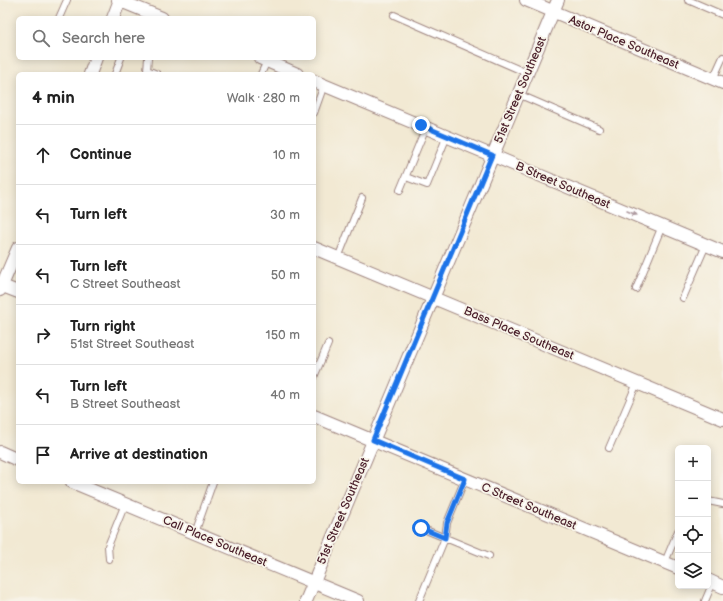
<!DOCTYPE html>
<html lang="en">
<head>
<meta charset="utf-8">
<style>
  body { margin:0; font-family:"Balsamiq Sans",sans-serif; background:#f2f2f2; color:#222 }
  .controls { position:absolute; right:12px; bottom:12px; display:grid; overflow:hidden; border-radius:6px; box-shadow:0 2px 10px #0003 }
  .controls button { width:36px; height:36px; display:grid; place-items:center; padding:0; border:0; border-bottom:1px solid #e0e0e0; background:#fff; color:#222; font:20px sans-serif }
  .stop { position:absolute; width:12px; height:12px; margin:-9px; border:3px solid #1a73e8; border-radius:50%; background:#fff }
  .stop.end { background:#1a73e8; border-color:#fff; box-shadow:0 1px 4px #0008 }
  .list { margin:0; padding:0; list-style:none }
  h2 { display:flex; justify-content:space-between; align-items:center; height:52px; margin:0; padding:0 16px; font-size:17px }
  h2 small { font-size:13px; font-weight:400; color:#767676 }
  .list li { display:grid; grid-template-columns:26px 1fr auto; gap:12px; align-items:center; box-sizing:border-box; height:60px; padding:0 16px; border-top:1px solid #e0e0e0 }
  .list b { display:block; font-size:15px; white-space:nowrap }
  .list p { margin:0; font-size:13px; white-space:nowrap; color:#767676 }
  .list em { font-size:13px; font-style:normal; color:#767676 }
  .icon { flex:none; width:22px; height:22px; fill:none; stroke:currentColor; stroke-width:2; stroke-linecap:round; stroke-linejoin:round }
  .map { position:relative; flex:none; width:723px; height:601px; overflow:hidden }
  .search { position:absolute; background:#fff; box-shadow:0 2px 10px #0003; left:16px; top:16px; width:300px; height:44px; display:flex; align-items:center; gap:10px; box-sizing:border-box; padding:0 14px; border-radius:6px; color:#767676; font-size:15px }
  .panel { position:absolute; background:#fff; box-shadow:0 2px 10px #0003; left:16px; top:72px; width:300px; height:412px; border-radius:6px }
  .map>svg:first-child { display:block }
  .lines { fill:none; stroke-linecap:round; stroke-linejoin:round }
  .lane-casing { stroke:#9e847f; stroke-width:8 }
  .street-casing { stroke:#9e847f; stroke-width:14 }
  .lane { stroke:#fff; stroke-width:6 }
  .street { stroke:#fff; stroke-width:12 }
  .oneway { fill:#ae9aa0 }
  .route { stroke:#1a73e8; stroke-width:5 }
  .labels { text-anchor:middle; stroke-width:3.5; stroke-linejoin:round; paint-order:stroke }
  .street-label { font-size:12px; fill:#4a1f2b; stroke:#f7f3e8 }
</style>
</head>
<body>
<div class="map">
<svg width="723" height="601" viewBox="0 0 723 601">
  <rect width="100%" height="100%" fill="#f7f3e8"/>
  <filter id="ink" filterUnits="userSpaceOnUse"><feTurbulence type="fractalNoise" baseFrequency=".025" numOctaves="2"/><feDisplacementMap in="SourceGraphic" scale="8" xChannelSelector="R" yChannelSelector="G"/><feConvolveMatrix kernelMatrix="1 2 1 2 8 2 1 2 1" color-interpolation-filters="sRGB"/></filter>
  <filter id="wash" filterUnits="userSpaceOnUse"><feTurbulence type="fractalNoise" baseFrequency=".012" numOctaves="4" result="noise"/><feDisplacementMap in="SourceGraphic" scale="16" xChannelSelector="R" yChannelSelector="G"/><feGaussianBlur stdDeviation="0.9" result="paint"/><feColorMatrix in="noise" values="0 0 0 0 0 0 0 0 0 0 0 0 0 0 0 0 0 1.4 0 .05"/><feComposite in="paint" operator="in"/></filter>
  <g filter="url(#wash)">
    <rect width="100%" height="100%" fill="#f2e9d3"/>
  </g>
  <g filter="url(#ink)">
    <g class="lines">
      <g class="lane-casing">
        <path id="lane" d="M688 0 723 15
          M394 15 527 73
          M59 18 67 0
          M148 58 147 70 157 74
          M115 74 121 58
          M261 74 267 61
          M713 79 723 57
          M518 94 599 129
          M314 113 324 85
          M406 177 427 185 447 136
          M400 190 426 127
          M338 258 362 198
          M636 289 662 226
          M683 298 706 245
          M314 377 328 344
          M609 448 637 383
          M708 501 723 504
          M421 528 489 556
          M195 533 213 482
          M109 559 108 546 125 504
          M665 562 678 531
          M419 601 445 538 447 523 465 479
          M705 601 713 582"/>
      </g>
      <g class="street-casing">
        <path id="street" d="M118 0 162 18
          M526 0 723 83
          M113 18 120 0
          M260 58 297 74
          M90 74 96 58
          M314 81 723 252
          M314 248 723 419
          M0 285 18 292
          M0 290 18 248
          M314 416 678 568
          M0 452 18 460
          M72 482 358 601
          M708 580 723 587
          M306 601 558 0"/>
      </g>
      <use href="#lane" class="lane"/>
      <use href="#street" class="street"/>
    </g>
    <defs><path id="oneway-solid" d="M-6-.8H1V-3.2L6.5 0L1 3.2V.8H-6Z"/></defs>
    <use class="oneway" href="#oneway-solid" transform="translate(632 213) rotate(23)"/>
  </g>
  <g class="lines" filter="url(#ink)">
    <path class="route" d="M421 528 445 538 447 523 465 479 373 440 492 155 421 125"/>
  </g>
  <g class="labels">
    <g class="street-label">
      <text transform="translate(624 42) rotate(23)" y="4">Astor Place Southeast</text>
      <text transform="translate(520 90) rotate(-67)" y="4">51st Street Southeast</text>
      <text transform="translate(563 185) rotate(23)" y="4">B Street Southeast</text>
      <text transform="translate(519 333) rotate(23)" y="4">Bass Place Southeast</text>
      <text transform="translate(529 506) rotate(23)" y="4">C Street Southeast</text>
      <text transform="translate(343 511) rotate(-67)" y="4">51st Street Southeast</text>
      <text transform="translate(215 541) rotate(23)" y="4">Call Place Southeast</text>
    </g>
  </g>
</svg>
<div class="controls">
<button>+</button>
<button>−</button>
<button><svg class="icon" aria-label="locate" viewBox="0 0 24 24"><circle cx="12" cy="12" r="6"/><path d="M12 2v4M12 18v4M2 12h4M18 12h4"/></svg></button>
<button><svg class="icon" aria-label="layers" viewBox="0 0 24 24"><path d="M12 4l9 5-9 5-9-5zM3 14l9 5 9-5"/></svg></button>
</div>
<div class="stop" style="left:421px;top:528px"></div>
<div class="stop end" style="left:421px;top:125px"></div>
<div class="search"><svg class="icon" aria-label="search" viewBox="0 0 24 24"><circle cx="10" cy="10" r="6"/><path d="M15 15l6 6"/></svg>Search here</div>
<section class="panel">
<h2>4 min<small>Walk · 280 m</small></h2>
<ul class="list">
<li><svg class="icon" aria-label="ahead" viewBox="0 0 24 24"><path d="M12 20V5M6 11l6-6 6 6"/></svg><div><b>Continue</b></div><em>10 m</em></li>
<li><svg class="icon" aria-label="left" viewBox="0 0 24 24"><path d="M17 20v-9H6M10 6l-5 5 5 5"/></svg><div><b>Turn left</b></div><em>30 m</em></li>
<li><svg class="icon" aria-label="left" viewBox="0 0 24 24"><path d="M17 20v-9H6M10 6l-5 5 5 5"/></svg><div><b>Turn left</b><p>C Street Southeast</p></div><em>50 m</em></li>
<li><svg class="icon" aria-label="right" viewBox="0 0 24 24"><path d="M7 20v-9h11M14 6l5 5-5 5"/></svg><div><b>Turn right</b><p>51st Street Southeast</p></div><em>150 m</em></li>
<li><svg class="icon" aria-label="left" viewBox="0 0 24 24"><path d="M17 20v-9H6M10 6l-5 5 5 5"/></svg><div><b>Turn left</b><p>B Street Southeast</p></div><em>40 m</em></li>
<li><svg class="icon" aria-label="arrive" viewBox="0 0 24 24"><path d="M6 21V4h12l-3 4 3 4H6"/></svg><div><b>Arrive at destination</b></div></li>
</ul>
</section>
</div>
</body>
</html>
